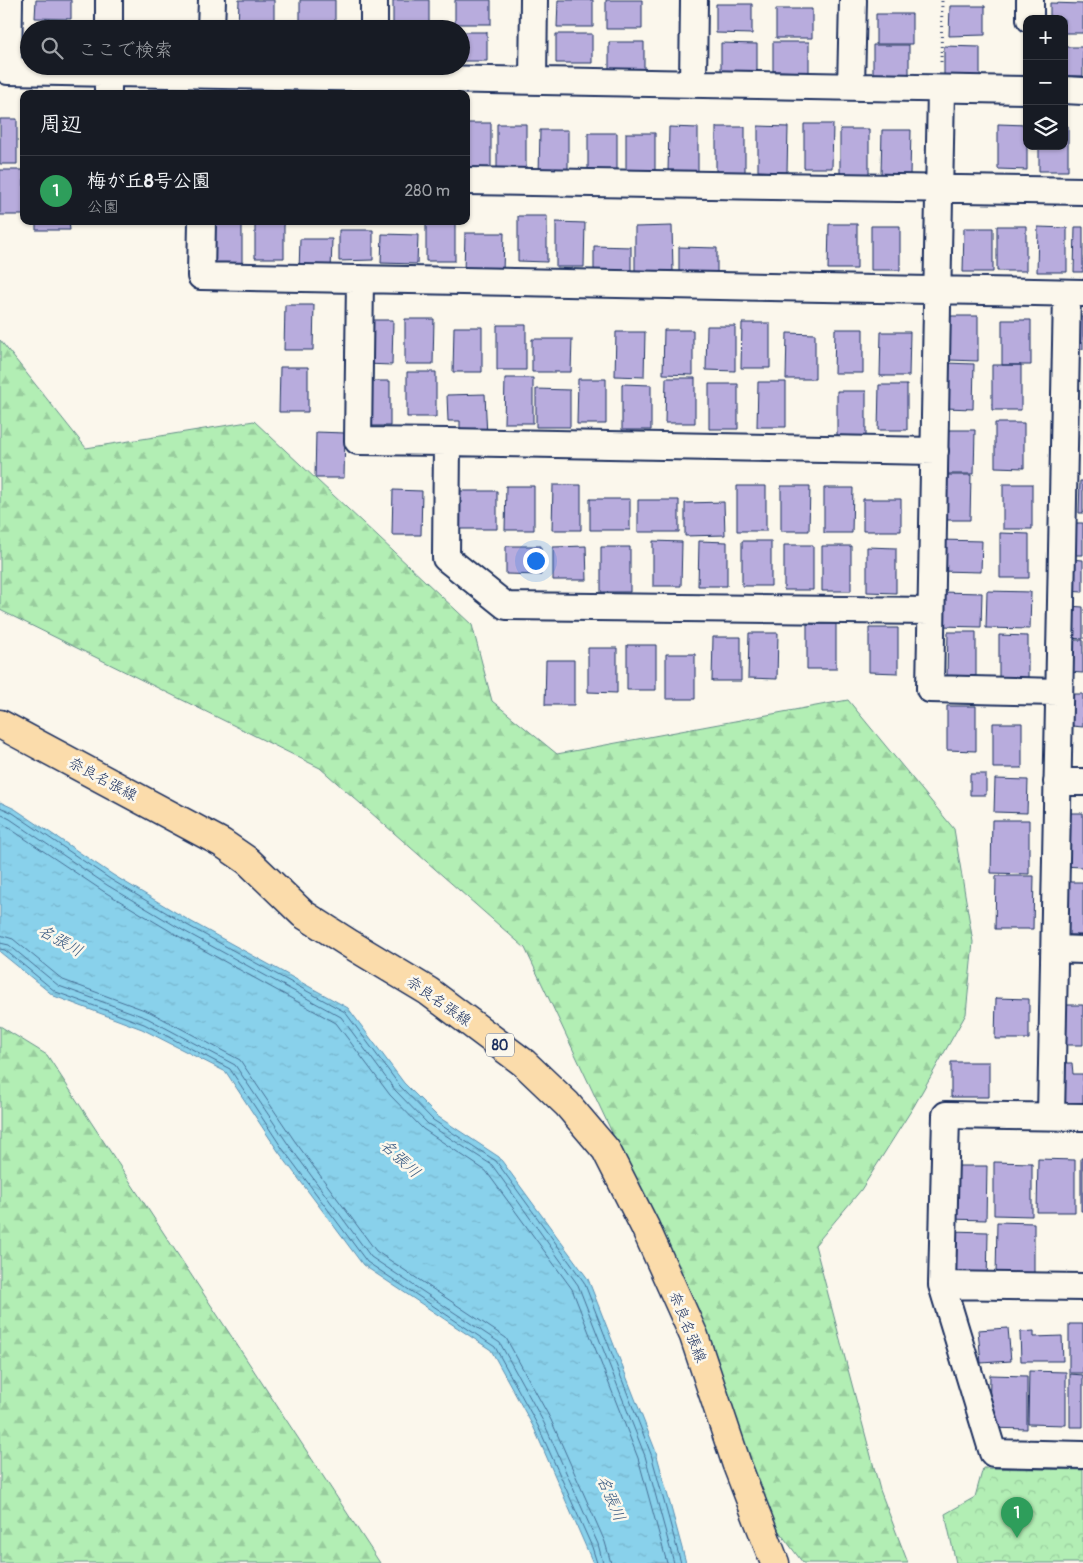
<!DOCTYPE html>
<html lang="ja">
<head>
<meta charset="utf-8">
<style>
  body { margin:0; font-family:Pangolin,"Klee One",sans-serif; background:#20242c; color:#f1f3f6 }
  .controls { position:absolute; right:15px; top:15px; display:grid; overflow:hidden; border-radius:10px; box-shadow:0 1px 4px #0004 }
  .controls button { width:45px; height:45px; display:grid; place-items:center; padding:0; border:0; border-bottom:1px solid #363941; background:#171b24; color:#f1f3f6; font:25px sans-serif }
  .you { position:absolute; left:535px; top:560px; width:18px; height:18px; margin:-12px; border:4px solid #fff; border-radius:50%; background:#1a73e8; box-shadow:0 0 0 8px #1a73e833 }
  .badge { display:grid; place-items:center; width:32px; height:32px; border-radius:50%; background:#c8321e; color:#fff; font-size:16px; font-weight:700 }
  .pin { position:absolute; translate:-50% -41px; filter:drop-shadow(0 1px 2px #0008) }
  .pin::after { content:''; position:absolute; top:26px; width:18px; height:15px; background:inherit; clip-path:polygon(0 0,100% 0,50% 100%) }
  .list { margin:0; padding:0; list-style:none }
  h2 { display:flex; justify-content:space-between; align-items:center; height:65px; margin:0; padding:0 20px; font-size:21px }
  h2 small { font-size:16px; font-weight:400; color:#9ea1a6 }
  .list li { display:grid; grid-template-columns:32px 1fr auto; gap:15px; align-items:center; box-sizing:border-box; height:70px; padding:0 20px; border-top:1px solid #363941 }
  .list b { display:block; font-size:19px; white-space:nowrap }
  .list p { margin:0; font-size:16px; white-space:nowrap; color:#9ea1a6 }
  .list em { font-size:16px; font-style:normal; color:#9ea1a6 }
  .icon { flex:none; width:28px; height:28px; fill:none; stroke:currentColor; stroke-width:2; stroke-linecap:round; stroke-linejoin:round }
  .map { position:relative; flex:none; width:1083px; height:1563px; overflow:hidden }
  .search { position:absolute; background:#171b24; box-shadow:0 1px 4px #0004; left:20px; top:20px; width:450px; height:55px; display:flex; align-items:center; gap:12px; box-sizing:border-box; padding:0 18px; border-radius:28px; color:#9ea1a6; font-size:19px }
  .panel { position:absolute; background:#171b24; box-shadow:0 1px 4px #0004; left:20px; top:90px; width:450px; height:135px; border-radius:10px }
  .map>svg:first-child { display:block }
  .forest { fill:url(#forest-firs); stroke:#668e89 }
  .park { fill:url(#park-crowns); stroke:#668e89 }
  .water { fill:url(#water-ripples); stroke:#5d90b3 }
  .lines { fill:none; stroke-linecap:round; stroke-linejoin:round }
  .shore { stroke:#477096; stroke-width:1 }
  .building { fill:#b8acdd; stroke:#1b2f5e }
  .minor-casing { stroke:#1b2f5e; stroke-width:30 }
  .major-casing { stroke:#1b2f5e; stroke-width:31 }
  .path { stroke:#1b2f5e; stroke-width:3; stroke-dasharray:1 4; stroke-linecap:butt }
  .minor { stroke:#fbf7ec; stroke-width:26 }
  .major { stroke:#fbdcab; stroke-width:28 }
  .labels { text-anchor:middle; stroke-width:5; stroke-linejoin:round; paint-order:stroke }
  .shield { fill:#fbf7ec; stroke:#5e6b89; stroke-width:1 }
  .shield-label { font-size:14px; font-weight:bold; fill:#1b2f5e }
  .street-label { font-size:15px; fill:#1b2f5e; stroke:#fbf7ec }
  .water-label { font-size:16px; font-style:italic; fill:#365881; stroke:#fbf7ec }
</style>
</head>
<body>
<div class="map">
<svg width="1083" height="1563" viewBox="0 0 1083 1563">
  <defs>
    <pattern id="forest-firs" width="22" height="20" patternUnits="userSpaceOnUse" patternTransform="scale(1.25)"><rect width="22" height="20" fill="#b2eeb4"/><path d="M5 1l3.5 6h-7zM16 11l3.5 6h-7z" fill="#98cc9d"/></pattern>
    <pattern id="park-crowns" width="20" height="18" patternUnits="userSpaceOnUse" patternTransform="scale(1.25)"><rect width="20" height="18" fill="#b2eeb4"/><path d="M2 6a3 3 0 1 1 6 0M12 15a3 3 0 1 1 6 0" fill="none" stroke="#98cc9d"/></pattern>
    <pattern id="water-ripples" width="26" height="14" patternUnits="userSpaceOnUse" patternTransform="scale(1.25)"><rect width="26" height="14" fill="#89d1eb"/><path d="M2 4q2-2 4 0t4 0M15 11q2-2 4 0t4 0" fill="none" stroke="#76b4cc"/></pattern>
  </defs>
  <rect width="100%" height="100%" fill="#fbf7ec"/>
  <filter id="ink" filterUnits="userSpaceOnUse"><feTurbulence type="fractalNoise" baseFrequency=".02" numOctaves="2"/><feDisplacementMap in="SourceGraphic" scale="10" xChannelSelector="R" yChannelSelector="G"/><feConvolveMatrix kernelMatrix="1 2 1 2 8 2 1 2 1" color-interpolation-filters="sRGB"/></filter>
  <g filter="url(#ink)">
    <path class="forest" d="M0 340 86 448 254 421 472 625 492 701 557 754 848 700 954 829 973 942 966 1014 914 1106 861 1190 815 1245 880 1490 908 1563H803L772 1522 651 1215 525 948 320 768 0 610Z
      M0 1026 47 1055 380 1563H0Z"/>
    <path class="park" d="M983 1468 1083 1470V1563H956L945 1514 975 1497Z"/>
    <path class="water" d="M0 802 15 809 113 875 190 921 348 1008 404 1083 437 1116 499 1157 588 1279 656 1452 686 1563H593L534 1428 491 1350 363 1265 278 1151 226 1072 142 1029 54 996 0 952Z"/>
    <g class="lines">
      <path class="shore" d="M0 807 13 813 110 879 187 925 345 1012 400 1086 433 1120 496 1161 584 1282 651 1454 681 1563
        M0 814 10 819 107 885 184 931 341 1017 395 1090 428 1124 492 1165 578 1285 645 1456 674 1563
        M0 822 103 891 180 937 336 1023 390 1095 423 1129 486 1171 572 1289 638 1458 667 1563
        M0 935 13 939 63 980 150 1012 240 1060 294 1140 376 1251 506 1338 551 1420 605 1542 611 1563
        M0 943 9 945 59 986 147 1018 235 1065 288 1144 371 1257 500 1343 544 1423 598 1544 603 1563
        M0 949 5 950 56 992 144 1024 230 1069 282 1148 367 1262 495 1347 538 1426 592 1547 597 1563"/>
    </g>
    <path class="building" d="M36 0H71V19L35 18Z
      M239 0H274V29H238Z
      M300 0H335V26H300Z
      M393 0H429V27H393Z
      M455 0H491V24H455Z
      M558 0H593V27H557Z
      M606 0H642V29H606Z
      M1050 3 1083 4V33H1064V19H1050Z
      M716 4H752V34L716 33Z
      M950 6H985V35L949 36Z
      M776 9H812V38H776Z
      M876 14H912V44H876Z
      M461 32H487V61H461Z
      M556 34H592V63H556Z
      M22 36H29V66H22Z
      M609 42H644V72H609Z
      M773 42H809V72L773 71Z
      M721 43 757 44V73H721Z
      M873 45H909V75L873 74Z
      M944 46 980 47V76H944Z
      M1064 47H1083V76H1064Z
      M0 119H17V164H0Z
      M466 123H491V168H466Z
      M497 124H526V169H497Z
      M804 124H833L832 168H804Z
      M998 124 1027 125V170L998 169Z
      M758 126 788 127 787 172 758 171Z
      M1064 126H1068V171H1039V146H1064Z
      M669 127 698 128V173L668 172Z
      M716 127H745V172H716Z
      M840 129H869V174H840Z
      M540 130H568V175L539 174Z
      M882 130H911L910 175 881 174Z
      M588 133H617V178H588Z
      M626 133H655V178H626Z
      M0 170H24V215H0Z
      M518 216H547V262L518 261Z
      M36 221H69L70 230H36Z
      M213 221H242V264H213Z
      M255 221H284V258H255Z
      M426 221H455V261H426Z
      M556 222 585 223 584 267H556Z
      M829 224H857V269H828Z
      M672 226 673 271H635V227Z
      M871 226H900V270H871Z
      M997 226H1026V271H997Z
      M1038 227 1067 228V272H1037Z
      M1075 227H1083V272H1074Z
      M964 228H993V272H963Z
      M339 230H373V260L339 261Z
      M465 233H504L503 274 464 273Z
      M382 234 418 235 417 264 381 263Z
      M300 239H332L331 272H299Z
      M594 246 631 247V282L594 281Z
      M679 247 717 248V274H679Z
      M285 305H314L313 350H284Z
      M949 316H978V361L949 360Z
      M1077 317H1083V349H1076Z
      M405 319H434L433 364H405Z
      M364 320H393L392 365 364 364Z
      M1002 320H1031V365H1002Z
      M742 323H770V368H741Z
      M497 325H526V370H497Z
      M707 326H735V371L706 370Z
      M454 327H482V372H453Z
      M835 329H863V373H834Z
      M664 330H693V375L663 374Z
      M616 332H645L644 377 615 376Z
      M881 332H910L909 376H880Z
      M787 333 815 334V379H786Z
      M532 339H572L571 372H532Z
      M945 363 974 364 973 409 945 408Z
      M992 365H1021V410H992Z
      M280 367H308V412H279Z
      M407 372H436V417H407Z
      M505 378H533V423H504Z
      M666 378H695V423H665Z
      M578 379H606V424H577Z
      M362 381H390V426H361Z
      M758 382H786V427H757Z
      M622 384 651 385V430H622Z
      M709 384H738V429H709Z
      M879 385H907V430H878Z
      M536 389 570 390V427H536Z
      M837 391H866V436H837Z
      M485 394 487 437H460V421H448L447 395Z
      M995 423H1024V468L995 467Z
      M946 430H975L974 474H946Z
      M316 432 345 433 344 478H315Z
      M941 475H971L970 520H941Z
      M1080 481H1083V513H1079Z
      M1003 484H1032V529H1003Z
      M553 485H581V530H552Z
      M506 486H534V530H505Z
      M737 486H766V531H737Z
      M781 486H810L809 531H781Z
      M824 488H853L852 533H824Z
      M393 490 422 491 421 535H392Z
      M454 491H497V529H454Z
      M590 499H630V530H590Z
      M863 499H901V531H863Z
      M638 500H679V532H638Z
      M724 502 725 535 685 536V503Z
      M1069 523H1083V555H1068Z
      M1000 533 1029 534V578H1000Z
      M940 540 982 541 981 572 939 571Z
      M653 541 682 542 681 586H653Z
      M699 541 727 542V586H698Z
      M742 541H771V586H742Z
      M784 545H813V590H784Z
      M506 546H541V575L506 574Z
      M586 546 587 580H553V547Z
      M822 546H851V591H822Z
      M601 547H630V592H601Z
      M867 547 896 548V593L867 592Z
      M1067 559 1083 560V592L1066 591Z
      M987 591 1031 592 1030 629 986 628Z
      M940 592 982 593 981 627 940 626Z
      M1069 606 1083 607V639L1068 638Z
      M807 624H836V669H807Z
      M869 628H898V673L869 672Z
      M948 632H976V676H947Z
      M749 633H778L777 679 748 678Z
      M999 635 1028 636V681H999Z
      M713 637H741V681H712Z
      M1068 640H1083V673L1067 672Z
      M627 645H656V690H627Z
      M588 648H617V693L588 692Z
      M666 654H695V699H666Z
      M546 660H574V705H545Z
      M1073 694H1083V727L1072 726Z
      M947 706H976V751L947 750Z
      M993 723H1022V768H993Z
      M970 774H986V795H970Z
      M995 779 1028 780 1027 813 994 812Z
      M1060 813H1083V867L1059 866Z
      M992 820H1029V874L991 873Z
      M996 876H1034L1033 929H995Z
      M1063 882H1083V935H1063Z
      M996 998 1029 999V1039H995Z
      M1057 1005H1083V1045H1056Z
      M951 1062H989V1097H951Z
      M1053 1063H1072L1073 1074H1083V1109H1052Z
      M1081 1158H1083V1211H1081Z
      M1038 1159 1075 1160V1212H1037Z
      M994 1162 1032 1163V1216L994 1215Z
      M949 1166H987L986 1220 948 1219Z
      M997 1222 1034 1223V1276H996Z
      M950 1231 988 1232 987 1285 949 1284Z
      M1069 1324H1083V1373H1069Z
      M1008 1328 1011 1361 981 1363 978 1330Z
      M1034 1331V1337L1062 1336 1063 1361H1021L1020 1332Z
      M1029 1371 1066 1372V1425L1028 1424Z
      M1070 1374 1083 1375V1427H1070Z
      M990 1375 1027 1376V1429L989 1428Z"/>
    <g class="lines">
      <g class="minor-casing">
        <path id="minor" d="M9 0 8 71 1027 90
          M1030 19V0
          M109 29V0
          M211 29 212 0
          M374 29V0
          M533 80 534 0
          M693 83 694 0
          M851 86 853 0
          M941 89 930 689 1058 692
          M1064 90 1083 91
          M108 94V66
          M466 181 1083 191
          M202 221 201 276 1083 293
          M360 279 358 441 447 442 446 558 506 606 931 611
          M447 442 935 451
          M1057 782H1083
          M1055 949 1083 950
          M1051 1116 1067 293
          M1083 1117 946 1115 942 1285 993 1453 1083 1455
          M942 1285 1083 1287"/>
      </g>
      <g class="major-casing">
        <path id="major" d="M0 724 222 843 248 861 303 914 350 944 428 991 524 1063 567 1104 606 1150 645 1227 694 1336 737 1465 775 1563"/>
      </g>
      <path class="path" d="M941 62 942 0"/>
      <use href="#minor" class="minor"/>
      <use href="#major" class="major"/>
    </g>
  </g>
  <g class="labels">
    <rect class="shield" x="486" y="1033.5" width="28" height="23" rx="4"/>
    <g class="shield-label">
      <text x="500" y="1050">80</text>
    </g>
    <g class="street-label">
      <text transform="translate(103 779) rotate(28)" y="5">奈良名張線</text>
      <text transform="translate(439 1001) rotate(35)" y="5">奈良名張線</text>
      <text transform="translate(688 1327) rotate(68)" y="5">奈良名張線</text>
    </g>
    <g class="water-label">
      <text transform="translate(61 940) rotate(29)" y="6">名張川</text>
      <text transform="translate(401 1158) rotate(43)" y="6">名張川</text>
      <text transform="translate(612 1498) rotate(67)" y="6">名張川</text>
    </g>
  </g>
</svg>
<div class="controls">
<button>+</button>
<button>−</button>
<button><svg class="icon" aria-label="layers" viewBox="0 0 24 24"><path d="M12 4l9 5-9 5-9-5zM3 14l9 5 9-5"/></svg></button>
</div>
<div class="you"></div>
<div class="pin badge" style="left:1017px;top:1538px;background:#2e9e5b">1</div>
<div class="search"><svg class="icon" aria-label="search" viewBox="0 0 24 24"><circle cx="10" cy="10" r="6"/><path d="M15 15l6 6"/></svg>ここで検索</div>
<section class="panel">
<h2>周辺<small></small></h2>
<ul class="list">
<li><span class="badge" style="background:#2e9e5b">1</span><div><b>梅が丘8号公園</b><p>公園</p></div><em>280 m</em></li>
</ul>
</section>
</div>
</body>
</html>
